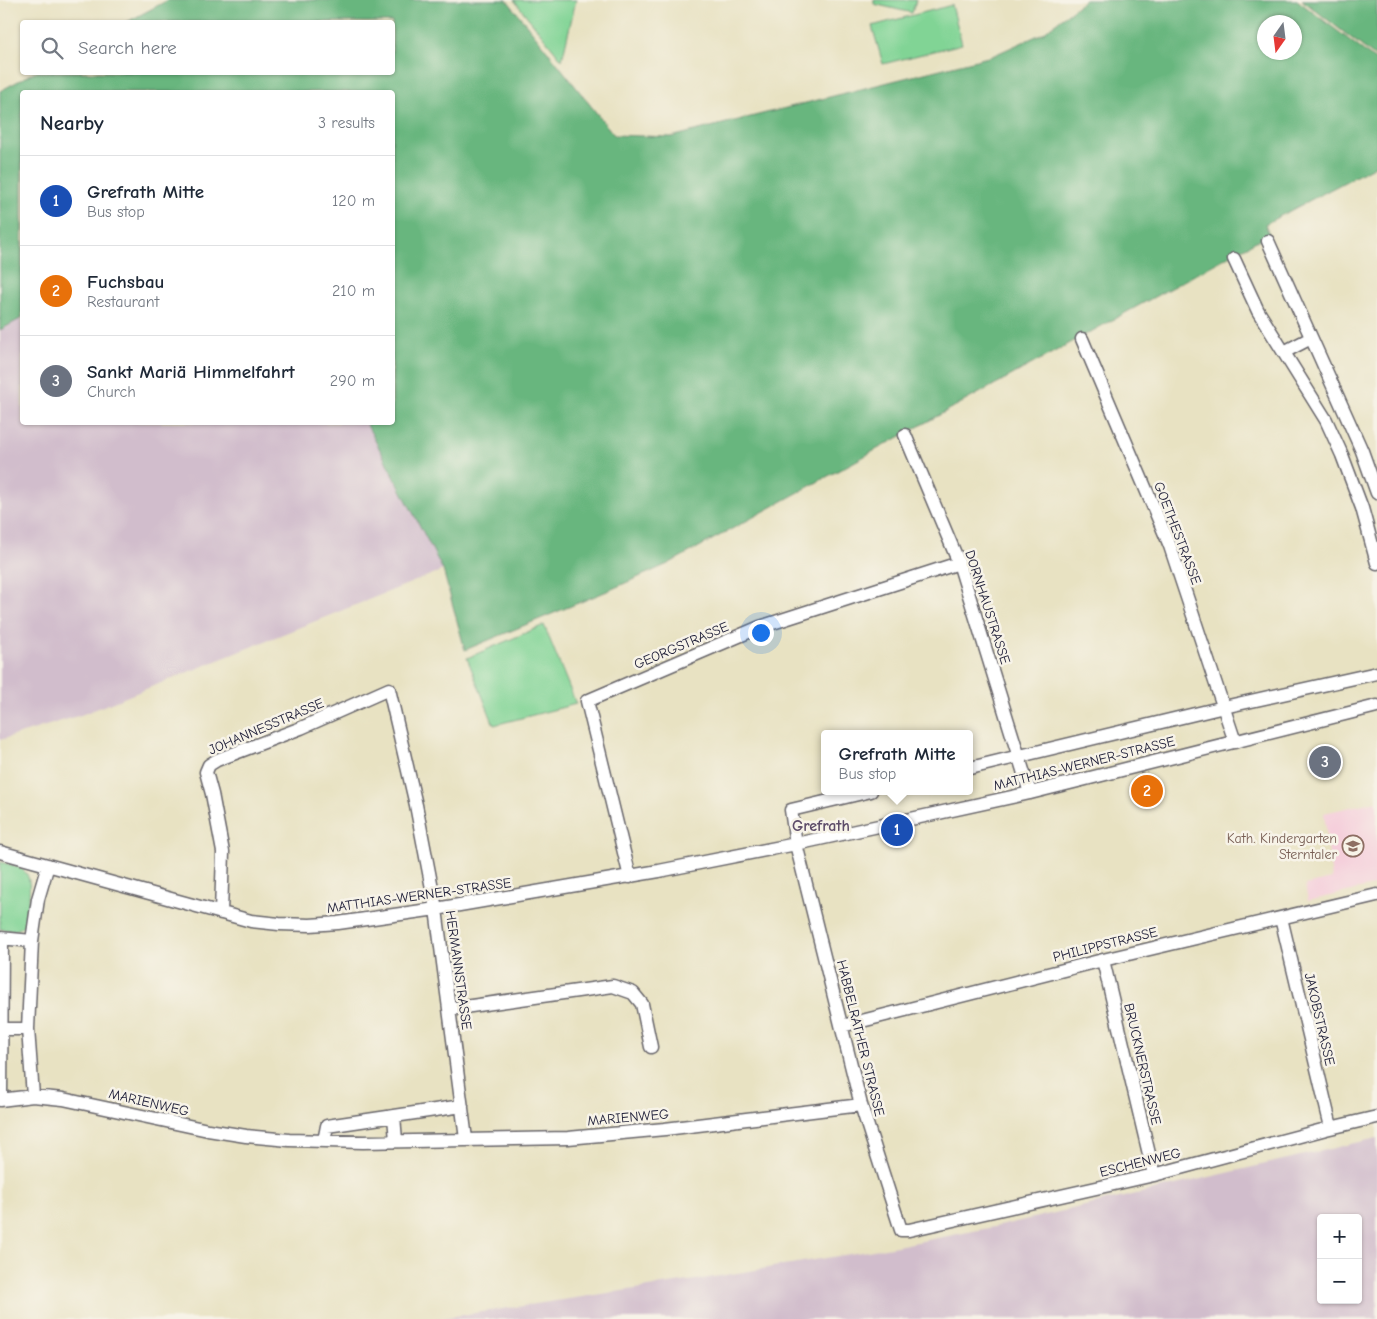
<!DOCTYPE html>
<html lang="en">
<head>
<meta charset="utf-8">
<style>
  body { margin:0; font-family:"Comic Neue",sans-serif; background:#f2f2f3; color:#1f2937 }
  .controls { position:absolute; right:15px; bottom:15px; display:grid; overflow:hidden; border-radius:5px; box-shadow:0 1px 4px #0004 }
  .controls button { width:45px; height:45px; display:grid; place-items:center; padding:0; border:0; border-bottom:1px solid #e0e1e3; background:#fff; color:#1f2937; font:25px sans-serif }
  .compass { position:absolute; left:1257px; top:15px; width:45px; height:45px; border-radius:50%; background:#fff; box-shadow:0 1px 4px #0004; rotate:194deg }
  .you { position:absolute; left:760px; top:632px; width:18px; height:18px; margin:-12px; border:4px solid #fff; border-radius:50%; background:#1a73e8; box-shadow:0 0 0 8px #1a73e833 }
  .badge { display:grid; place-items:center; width:32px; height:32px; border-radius:50%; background:#1f6fb2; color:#fff; font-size:16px; font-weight:700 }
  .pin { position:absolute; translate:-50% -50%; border:2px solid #fff; box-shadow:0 1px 5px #0006 }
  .popup { position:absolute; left:821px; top:730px; width:152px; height:65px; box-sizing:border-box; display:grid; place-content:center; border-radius:5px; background:#fff; filter:drop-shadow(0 1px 4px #0005); font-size:16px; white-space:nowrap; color:#747a83 }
  .popup b { font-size:19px; color:#1f2937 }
  .popup::after { content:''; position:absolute; left:50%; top:100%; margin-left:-10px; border:10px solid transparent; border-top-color:#fff }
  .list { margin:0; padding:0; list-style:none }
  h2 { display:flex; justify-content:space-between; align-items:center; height:65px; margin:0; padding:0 20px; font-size:21px }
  h2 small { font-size:16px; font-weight:400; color:#747a83 }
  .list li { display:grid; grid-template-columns:32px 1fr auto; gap:15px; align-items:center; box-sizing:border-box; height:90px; padding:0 20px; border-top:1px solid #e0e1e3 }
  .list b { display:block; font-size:19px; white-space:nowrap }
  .list p { margin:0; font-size:16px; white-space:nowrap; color:#747a83 }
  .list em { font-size:16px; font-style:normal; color:#747a83 }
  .icon { flex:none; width:28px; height:28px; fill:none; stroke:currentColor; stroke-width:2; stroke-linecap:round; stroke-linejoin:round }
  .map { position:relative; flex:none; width:1377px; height:1319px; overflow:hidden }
  .search { position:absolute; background:#fff; box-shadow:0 1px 4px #0004; left:20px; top:20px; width:375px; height:55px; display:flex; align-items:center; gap:12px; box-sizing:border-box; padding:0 18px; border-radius:5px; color:#747a83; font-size:19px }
  .panel { position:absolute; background:#fff; box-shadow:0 1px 4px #0004; left:20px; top:90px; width:375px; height:335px; border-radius:5px }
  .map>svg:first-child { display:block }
  .built { fill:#f5cfdb }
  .industrial { fill:#d1bdcc; fill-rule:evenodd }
  .green { fill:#81d495; stroke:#527b68 }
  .forest { fill:#68b67e; stroke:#456c5c; fill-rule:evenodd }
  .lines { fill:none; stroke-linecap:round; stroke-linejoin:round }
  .street-casing { stroke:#67656a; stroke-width:15 }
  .street { stroke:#fff; stroke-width:12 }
  .labels { text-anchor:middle; stroke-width:5; stroke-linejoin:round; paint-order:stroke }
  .street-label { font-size:14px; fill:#22223b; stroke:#f7f3e8 }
  .education-label { font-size:14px; fill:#785e54; stroke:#f7f3e8; text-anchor:end }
  .quarter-label { font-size:16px; font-weight:bold; fill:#5d4c69; stroke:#f7f3e8 }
</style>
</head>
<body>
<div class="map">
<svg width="1377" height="1319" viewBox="0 0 1377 1319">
  <rect width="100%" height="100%" fill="#f7f3e8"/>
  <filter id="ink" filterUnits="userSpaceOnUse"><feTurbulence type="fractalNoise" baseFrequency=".02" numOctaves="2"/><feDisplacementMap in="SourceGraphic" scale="10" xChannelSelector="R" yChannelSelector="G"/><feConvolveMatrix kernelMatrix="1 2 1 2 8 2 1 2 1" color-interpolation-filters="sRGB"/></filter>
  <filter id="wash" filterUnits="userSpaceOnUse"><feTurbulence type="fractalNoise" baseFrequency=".0096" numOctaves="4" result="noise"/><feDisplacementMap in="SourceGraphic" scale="20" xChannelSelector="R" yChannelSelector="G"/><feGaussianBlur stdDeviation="1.12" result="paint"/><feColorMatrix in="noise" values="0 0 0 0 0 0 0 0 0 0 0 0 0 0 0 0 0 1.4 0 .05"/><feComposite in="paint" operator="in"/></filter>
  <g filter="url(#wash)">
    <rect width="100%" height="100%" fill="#e8e2c2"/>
    <path class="built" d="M1377 801V885L1308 901 1305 885 1332 879 1324 813Z"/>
    <path class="industrial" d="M22 318V422L366 423 443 570 81 715 0 740V330Z
      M1377 1138V1319H435L702 1279 897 1246 999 1226ZM1321 1218H1358V1300H1321Z"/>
    <path class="green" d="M514 0H576L562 60Z
      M874 0H916L912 13 874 4Z
      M952 5 962 44 883 64 872 26Z
      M544 625 576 704 494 725 467 658Z
      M0 862C7 864 17 865 23 870 35 878 27 908 26 921 21 933 11 930 0 929Z"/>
    <path class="forest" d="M168 0H507L614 135 671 137 992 56 1043 33 1085 0H1297L1377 61V165L1265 224 1269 234 668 564 612 589 465 650 443 570 366 423 392 422V92H22V318L0 330V91L35 72H392V22H127ZM1264 22H1294V52H1264Z
      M1302 0H1377V58Z"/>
  </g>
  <g filter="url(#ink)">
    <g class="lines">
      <g class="street-casing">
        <path id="street" d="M1268 241 1362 451 1377 493
          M1234 259 1258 311 1326 420 1342 455 1362 508 1377 563
          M1082 339 1170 546 1235 742
          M1284 352 1311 338
          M905 435 959 563 1030 793
          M970 768 1224 707 1377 673
          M871 791 791 810 796 844 861 1105 901 1230H909L1154 1175 1326 1129 1377 1117
          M0 852 251 921 279 924 310 925 338 923 436 909 659 871 796 844 1030 793 1377 706
          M630 877 587 701 760 627 959 563
          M221 913 223 852 212 794 206 772 209 765 217 760 301 728 389 689 416 805 436 909 466 1139
          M1281 918 1331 1127
          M0 938 32 941
          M1103 960 1154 1175
          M450 1009 613 986 633 993 642 1004 651 1047
          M842 1026 1103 960 1377 895
          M2 1029H28
          M33 1096 28 1029 32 941 38 899 48 865
          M0 1100 33 1096 63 1099 208 1130 246 1136 289 1140 363 1142 568 1138 665 1129 861 1105
          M1 1100 2 939
          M394 1117 396 1140
          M324 1141 327 1126 462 1106"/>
      </g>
      <use href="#street" class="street"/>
    </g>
  </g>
  <defs>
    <g id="school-ring" transform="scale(1.125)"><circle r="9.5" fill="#f7f3e8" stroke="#8d6e63" stroke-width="1.5"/><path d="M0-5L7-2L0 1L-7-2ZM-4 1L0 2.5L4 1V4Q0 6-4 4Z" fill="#8d6e63"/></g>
  </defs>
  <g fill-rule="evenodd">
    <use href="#school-ring" x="1353" y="846"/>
  </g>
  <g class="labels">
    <g class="street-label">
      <text transform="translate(1178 533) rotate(69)" y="5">GOETHESTRASSE</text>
      <text transform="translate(988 607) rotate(72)" y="5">DORNHAUSTRASSE</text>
      <text transform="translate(681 645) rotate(-23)" y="5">GEORGSTRASSE</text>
      <text transform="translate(266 726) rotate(-23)" y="5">JOHANNESSTRASSE</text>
      <text transform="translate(1084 763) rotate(-14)" y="5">MATTHIAS-WERNER-STRASSE</text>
      <text transform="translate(419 895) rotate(-8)" y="5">MATTHIAS-WERNER-STRASSE</text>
      <text transform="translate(1105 944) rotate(-14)" y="5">PHILIPPSTRASSE</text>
      <text transform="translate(459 970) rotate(82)" y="5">HERMANNSTRASSE</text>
      <text transform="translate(1320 1019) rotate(77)" y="5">JAKOBSTRASSE</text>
      <text transform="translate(861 1038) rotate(76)" y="5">HABBELRATHER STRASSE</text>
      <text transform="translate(1143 1064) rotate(77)" y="5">BRUCKNERSTRASSE</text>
      <text transform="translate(149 1102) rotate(13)" y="5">MARIENWEG</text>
      <text transform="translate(628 1117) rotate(-5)" y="5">MARIENWEG</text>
      <text transform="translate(1140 1162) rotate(-14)" y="5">ESCHENWEG</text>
    </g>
    <g class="education-label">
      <text x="1337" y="843">Kath. Kindergarten<tspan x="1337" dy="16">Sterntaler</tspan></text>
    </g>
    <g class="quarter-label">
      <text x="821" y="831">Grefrath</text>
    </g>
  </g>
</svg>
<div class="controls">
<button>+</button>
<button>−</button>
</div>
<svg class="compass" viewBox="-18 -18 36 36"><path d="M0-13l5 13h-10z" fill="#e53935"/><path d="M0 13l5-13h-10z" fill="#747a83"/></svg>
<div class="you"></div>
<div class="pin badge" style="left:897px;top:830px;background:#1a4fb4">1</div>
<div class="popup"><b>Grefrath Mitte</b>Bus stop</div>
<div class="pin badge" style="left:1147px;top:791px;background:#e8710a">2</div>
<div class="pin badge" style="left:1325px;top:762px;background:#6b7280">3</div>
<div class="search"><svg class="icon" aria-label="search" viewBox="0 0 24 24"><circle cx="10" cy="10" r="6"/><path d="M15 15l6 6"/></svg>Search here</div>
<section class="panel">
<h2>Nearby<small>3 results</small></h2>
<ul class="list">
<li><span class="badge" style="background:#1a4fb4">1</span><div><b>Grefrath Mitte</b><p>Bus stop</p></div><em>120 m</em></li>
<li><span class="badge" style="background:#e8710a">2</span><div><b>Fuchsbau</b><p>Restaurant</p></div><em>210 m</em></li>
<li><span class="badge" style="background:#6b7280">3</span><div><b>Sankt Mariä Himmelfahrt</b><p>Church</p></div><em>290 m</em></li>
</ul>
</section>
</div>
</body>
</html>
